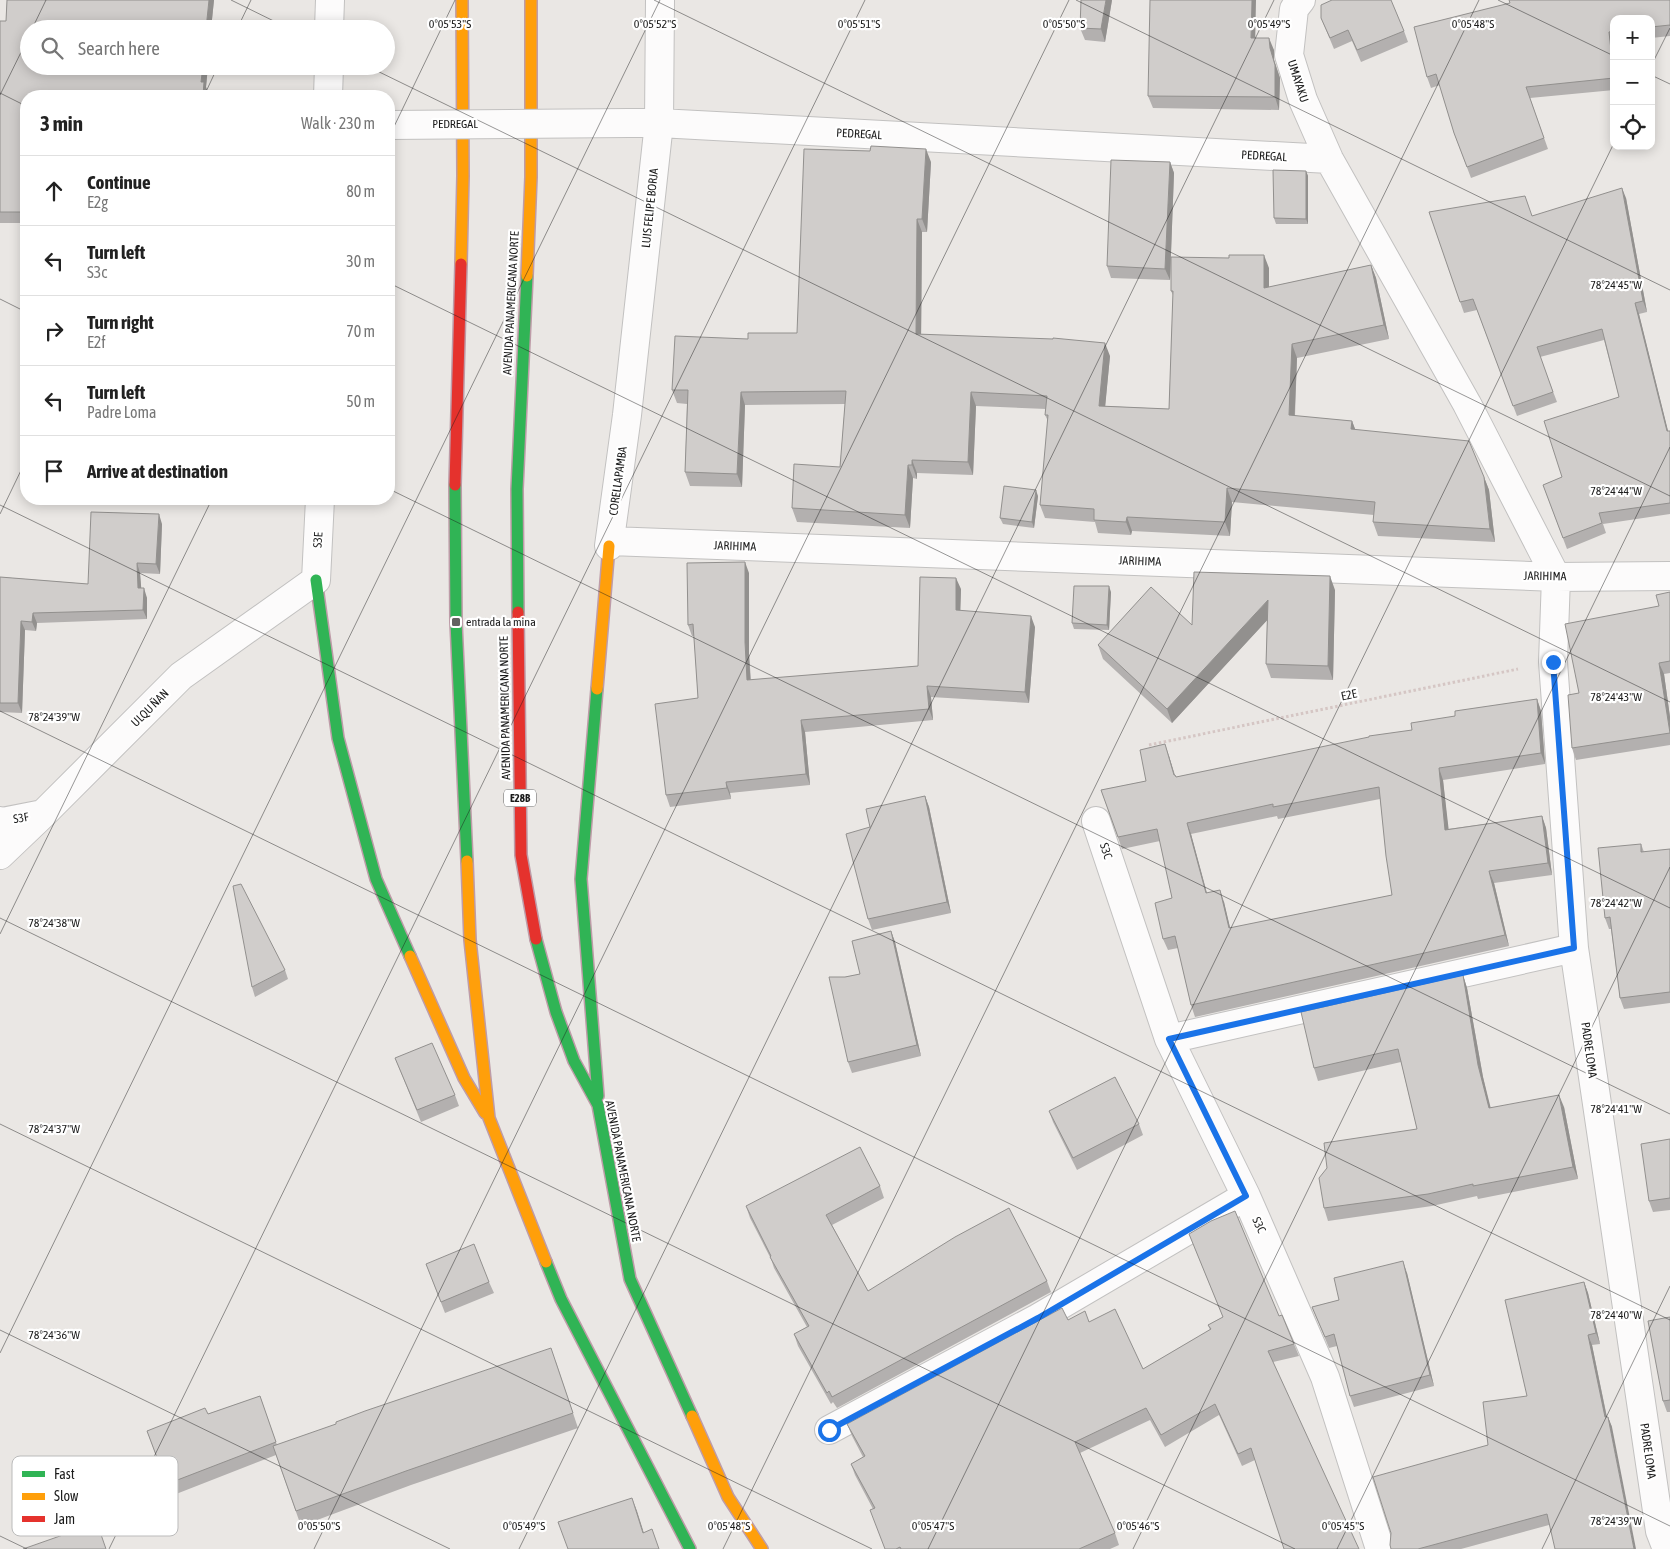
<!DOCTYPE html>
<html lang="en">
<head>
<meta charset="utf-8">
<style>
  body { margin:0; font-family:"Asap Condensed",sans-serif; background:#f2f2f2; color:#222 }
  .controls { position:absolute; right:15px; top:15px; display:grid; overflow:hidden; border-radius:10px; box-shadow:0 2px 12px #0003 }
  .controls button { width:45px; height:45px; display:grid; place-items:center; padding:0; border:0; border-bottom:1px solid #e0e0e0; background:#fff; color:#222; font:25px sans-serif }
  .stop { position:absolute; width:15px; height:15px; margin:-11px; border:4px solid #1a73e8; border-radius:50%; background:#fff }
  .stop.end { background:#1a73e8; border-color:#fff; box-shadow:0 1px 5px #0008 }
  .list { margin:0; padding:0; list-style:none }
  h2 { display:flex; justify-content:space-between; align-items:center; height:65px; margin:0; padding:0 20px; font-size:21px }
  h2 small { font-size:16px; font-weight:400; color:#767676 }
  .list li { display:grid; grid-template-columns:32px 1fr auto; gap:15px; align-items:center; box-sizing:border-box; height:70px; padding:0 20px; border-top:1px solid #e0e0e0 }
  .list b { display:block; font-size:19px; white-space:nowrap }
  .list p { margin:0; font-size:16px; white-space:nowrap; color:#767676 }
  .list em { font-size:16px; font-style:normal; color:#767676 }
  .icon { flex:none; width:28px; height:28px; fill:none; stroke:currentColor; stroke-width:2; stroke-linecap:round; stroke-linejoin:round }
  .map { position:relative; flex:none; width:1670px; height:1549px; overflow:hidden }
  .search { position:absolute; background:#fff; box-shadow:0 2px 12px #0003; left:20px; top:20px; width:375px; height:55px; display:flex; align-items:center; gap:12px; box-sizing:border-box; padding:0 18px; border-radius:28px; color:#767676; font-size:19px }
  .panel { position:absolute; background:#fff; box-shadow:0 2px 12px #0003; left:20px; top:90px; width:375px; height:415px; border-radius:20px }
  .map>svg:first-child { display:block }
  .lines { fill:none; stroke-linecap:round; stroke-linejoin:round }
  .street-casing { stroke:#c2c1c0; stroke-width:30 }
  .fast-casing { stroke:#be9ca8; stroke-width:14 }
  .slow-casing { stroke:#be9ca8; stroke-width:14 }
  .jam-casing { stroke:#be9ca8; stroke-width:14 }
  .path { stroke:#d5c6c4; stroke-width:3; stroke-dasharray:2.5 2.5; stroke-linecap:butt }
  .street { stroke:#fcfbfb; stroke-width:28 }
  .fast { stroke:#30b455; stroke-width:11 }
  .slow { stroke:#ff9f0a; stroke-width:11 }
  .jam { stroke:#e5322d; stroke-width:11 }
  .street-bridge-casing { stroke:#c2c1c0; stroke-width:30; stroke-linecap:butt }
  .street-bridge { stroke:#fcfbfb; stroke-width:28 }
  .wall { fill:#b3b0af; fill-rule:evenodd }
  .shaded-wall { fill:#92908e }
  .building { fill:#d0cdcb; stroke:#92908e; fill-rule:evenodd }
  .route { stroke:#1a73e8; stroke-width:6 }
  .ticks { fill:none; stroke:#1b1b1b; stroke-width:1; stroke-opacity:0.45 }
  .poi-dot { fill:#636261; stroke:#fff; stroke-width:2 }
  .labels { text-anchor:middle; stroke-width:4.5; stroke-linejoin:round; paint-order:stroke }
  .shield { fill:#fff; stroke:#5f5f5f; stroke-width:1 }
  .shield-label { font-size:11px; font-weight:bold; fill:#1b1b1b }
  .street-label { font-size:12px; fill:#1b1b1b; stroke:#fff }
  .poi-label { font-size:12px; fill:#1b1b1b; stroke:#fff; text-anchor:start }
  .key { fill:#fff; stroke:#bbb; stroke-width:1 }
  .key-label { font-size:14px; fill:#1b1b1b }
  .ticks-label { font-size:12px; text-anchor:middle; fill:#1b1b1b; stroke:#fff; stroke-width:4.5; stroke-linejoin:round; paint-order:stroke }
</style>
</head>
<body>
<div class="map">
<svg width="1670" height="1549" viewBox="0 0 1670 1549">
  <rect width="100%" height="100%" fill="#eae7e4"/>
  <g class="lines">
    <g class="street-casing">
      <path id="street" d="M1301 0 1294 9 1289 55 1303 100 1329 159 1467 404 1556 577 1553 662 1574 948 1660 1531 1667 1549
        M329 29 330 0
        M328 96 329 66
        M629 123H659L1329 159
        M610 541 1556 577 1670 576
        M609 546 627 415 659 123 660 0
        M0 821 2 822 43 814
        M1096 821 1169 1039 1246 1196 1325 1377 1380 1549
        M0 855 43 814 181 676 316 580 320 499
        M1169 1039 1574 948
        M829 1430 1038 1318 1246 1196"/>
    </g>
    <g class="fast-casing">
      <path id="fast" d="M455 485 456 622 467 861
        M316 580 338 738 376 879 410 956
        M518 612 517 489 527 276
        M597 689 581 879 598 1096
        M536 939 556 1012 574 1061 598 1105 630 1279 692 1416
        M546 1262 561 1299 690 1549"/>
    </g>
    <g class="slow-casing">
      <path id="slow" d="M461 264 463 176 462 0
        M527 276 531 177V0
        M597 689 609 546
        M467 861 470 940 489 1118 546 1262
        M410 956 464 1078 485 1113
        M692 1416 728 1497 762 1549"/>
    </g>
    <g class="jam-casing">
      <path id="jam" d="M455 485 461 264
        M518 612 521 855 536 939"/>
    </g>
    <path class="path" d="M1149 745 1518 669"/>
    <use href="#street" class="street"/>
    <use href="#fast" class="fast"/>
    <use href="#slow" class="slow"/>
    <use href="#jam" class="jam"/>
    <g class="street-bridge-casing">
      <path id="street-bridge" d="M389 125 629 123"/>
    </g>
    <use href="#street-bridge" class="street-bridge"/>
  </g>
  <path class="wall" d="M7 0H214L211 29H29V66H208L206 87 208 93V96H26V223H0V21H6Z
    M1112 0 1105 42 1085 40 1080 28Z
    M1670 0V36L1651 38V19H1614V43H1613L1614 90 1530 98 1548 149 1471 178 1454 133 1440 85 1431 88 1427 77 1510 3Z
    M1321 18 1404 31 1408 42 1361 62 1352 41 1334 49Z
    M1255 38 1274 50V60L1280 78 1279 110 1153 108 1148 96Z
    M931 162 927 232H922L921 334 1110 356 1105 406 1169 409 1173 295 1171 291 1269 268V287L1371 265 1376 278 1389 339 1297 358 1295 416 1352 421 1355 429 1484 477 1489 490 1495 542 1378 536 1373 522 1374 515 1232 502 1230 536 1132 531 1131 535 1098 533 1095 522 1045 518 1040 505 1048 421 1045 415 1046 409 976 406 973 475 917 473V479L913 478 910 528 797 522 792 508 840 467 845 404 745 405 742 487 690 486 685 472 687 404 677 403 672 390 748 339 797 333Z
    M1170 162 1174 173 1170 280 1111 278 1107 266Z
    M1306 171 1308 176V224H1276L1274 218Z
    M1626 198 1647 312 1639 314 1668 431H1670V514L1603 524 1606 533 1567 549 1543 485 1562 477 1619 397 1604 340 1540 357 1557 402 1517 416 1477 310 1464 313 1429 212 1532 216Z
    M1038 496 1034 528 1003 524 1000 518Z
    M162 524 160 574 140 573 141 588 147 598V619L37 623 36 631 25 630 22 713 0 712V577L88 584Z
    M749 573V654L751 680 918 666 961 589 960 611 1035 627 1029 703 931 697 933 720 805 732 810 785 730 793 731 799 670 807 666 795 698 698 694 636H692L688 625Z
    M1335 590 1333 680 1271 678 1266 664 1267 620 1172 723 1103 659 1098 645 1192 625Z
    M1111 592 1109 630 1074 629 1072 623Z
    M1670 592V673L1664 674 1670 717V745L1576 760 1572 748 1579 693 1659 606Z
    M1537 699 1541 711 1545 764 1443 780 1448 829 1542 816 1546 828 1552 875 1494 883 1509 946 1195 1017 1191 1005 1178 948 1168 950 1163 939 1172 898 1160 841 1122 849 1101 790 1146 781 1169 756 1175 775 1176 777 1412 730 1455 716ZM1380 799 1392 895 1230 928 1224 902 1207 893 1191 834 1277 816 1278 819Z
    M925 796 929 807 951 913 872 930 868 919 870 827Z
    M1641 844 1644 852 1670 849V1003L1624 1009 1620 998 1611 929H1609L1605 918Z
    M891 931 895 942 921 1056 852 1073 848 1062 845 977 860 974Z
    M285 970 288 979 255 997 252 987Z
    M1463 975 1467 988 1483 1077 1490 1108 1564 1107 1578 1179 1478 1199 1477 1196 1432 1206 1328 1221 1324 1208 1417 1129 1401 1062 1318 1081 1314 1068Z
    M395 1058 455 1095 459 1106 421 1122Z
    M1049 1111 1139 1124 1143 1135 1077 1170 1053 1122Z
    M1670 1139V1210L1653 1212 1649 1201Z
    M880 1186 884 1198 832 1225 868 1291 1047 1281 1051 1292 837 1408 833 1402 831 1404 798 1346 794 1334 807 1327 774 1268 771 1259 750 1218 746 1206Z
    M1189 1234 1279 1316 1294 1344 1299 1356 1273 1362 1255 1460 1242 1466 1219 1415 1165 1447 1150 1420 1080 1453 1115 1533 1119 1545 1110 1549H885L873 1509 855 1475 851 1464 863 1457 852 1436 847 1424 1068 1320 1089 1322 1143 1369 1210 1330 1208 1325 1223 1317Z
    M426 1264 489 1282 494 1293 445 1313Z
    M1407 1273 1434 1386 1354 1407 1350 1396 1337 1346 1329 1348 1312 1307 1339 1300Z
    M1584 1282 1588 1293 1600 1344 1592 1345 1607 1417H1608L1612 1427 1549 1525 1461 1549H1391L1488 1445 1527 1396Z
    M1670 1317V1412H1667L1663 1401Z
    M556 1362 578 1428 411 1485 301 1526 276 1455 171 1496 147 1431 208 1414 260 1396 277 1445Z"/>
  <path class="shaded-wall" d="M209 0H214L211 29H206Z
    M1106 0H1112L1105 42 1101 29Z
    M1252 0H1256L1255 50 1251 38Z
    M1609 32 1613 43 1614 78Z
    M1269 38 1274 50V60L1280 78 1279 110 1275 97Z
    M203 66H208L206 87 208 93V96H203L201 82Z
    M926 149 931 162 927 232 922 219Z
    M1170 162 1174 173 1170 280 1165 269Z
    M1306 171 1308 176V224L1306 219Z
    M1622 188 1626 198 1647 312 1643 301Z
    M917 219 922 232 921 347 916 334Z
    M1264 255 1269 268V301L1264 288Z
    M1371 265 1376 278 1389 339 1384 325Z
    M1635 303 1639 314 1670 439 1667 431Z
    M1105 343 1110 356 1104 419 1099 406Z
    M1292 344 1297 358 1294 429 1289 415Z
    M741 392 745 405 742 487 737 474Z
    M971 392 976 406 973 475 968 462Z
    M1352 421 1357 434 1351 429Z
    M912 460 917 473V479L912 465Z
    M908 465 913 478 910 528 905 515Z
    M1484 477 1489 490 1495 542 1490 529Z
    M1227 488 1232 502 1230 536 1225 522Z
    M1036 490 1038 496 1034 528 1032 522Z
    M159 514 162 524 160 574 156 564Z
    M1127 517 1132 531 1131 535 1126 522Z
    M745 562 749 573V654L751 691 747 680 745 642Z
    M137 563 140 573 142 597 138 588Z
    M1330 576 1335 590 1333 680 1328 666Z
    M956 578 961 589 960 622 956 610Z
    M1109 586 1111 592 1109 630 1107 625Z
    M144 588 147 598V619L143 610Z
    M1268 600 1273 614 1172 723 1167 709Z
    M33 613 37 623 36 631 32 622Z
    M1031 616 1035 627 1029 703 1025 692Z
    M21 621 25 630 22 713 18 703Z
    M1659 663 1664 674 1670 717V733Z
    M927 686 931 697 933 720 929 709Z
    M1537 699 1541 711 1545 764 1541 753Z
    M801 720 805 732 810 785 806 774Z
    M1165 744 1169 756 1178 787 1174 775Z
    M1439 768 1443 780 1450 841 1445 830Z
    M726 782 730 793 731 799 727 788Z
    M925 796 929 807 951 913 947 902Z
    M1542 816 1546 828 1552 875 1548 863Z
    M1187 823 1191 834 1210 905 1206 893Z
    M1489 871 1494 883 1509 946 1505 935Z
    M1220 890 1224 902 1233 940 1229 928Z
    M891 931 895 942 921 1056 917 1045Z
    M1463 975 1467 988 1483 1077 1494 1121 1489 1108 1478 1065Z
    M1559 1095 1564 1107 1578 1179 1573 1167Z
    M1403 1261 1407 1273 1434 1386 1430 1375Z
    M1584 1282 1588 1293 1600 1344 1596 1333Z
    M1588 1335 1592 1345 1609 1428 1605 1417Z
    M1608 1417 1612 1427 1636 1549H1634Z
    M632 1498 637 1511 648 1546 643 1533Z"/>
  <path class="building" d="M7 0H209L206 29H29V66H203L201 82H204L203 96H26V212H0V21H6Z
    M1081 0H1106L1101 29 1080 28Z
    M1150 0H1252L1251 38H1269L1270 48 1275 65V97L1148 96Z
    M1332 0H1391L1404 31 1357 50 1348 30 1330 38 1321 18V5Z
    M1509 0H1670V26V25L1651 27V19H1614V31L1609 32 1614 78 1526 87 1544 138 1467 167 1454 133 1436 74 1427 77 1414 27 1510 3Z
    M871 146 926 149 922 219H917L916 334 1053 339V338L1105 343 1099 406 1169 409 1173 291H1171V257L1229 258V255H1264V288L1371 265 1384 325 1292 344 1289 415 1352 421 1351 429 1469 441 1484 477 1490 529 1373 522 1375 502 1227 488 1225 522 1127 517 1126 522 1094 520V509L1040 505 1048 415H1045L1047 396 971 392 968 462 912 460V465H908L905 515 792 508 794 464 840 467 846 391 741 392 737 474 685 472 688 390H672L675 336 748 339V333H797L804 149 870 151Z
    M1111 160 1170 162 1165 269 1107 266Z
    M1273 170 1306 171V219L1274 218Z
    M1622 188 1643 301 1635 303 1667 431H1670V503L1599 513 1602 523 1563 538 1543 485 1562 477 1544 421 1619 397 1602 329 1537 347 1553 392 1513 406 1473 299 1460 302 1429 212 1525 196 1532 216Z
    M1004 486 1036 490 1032 522 1000 518Z
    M91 512 159 514 156 564 137 563 138 588H144L143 610 33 613 32 622 21 621 18 703H0V577L88 584Z
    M745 562V642L747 680 918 666 920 577 956 578V610L1031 616 1025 692 927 686 929 709 801 720 806 774 726 782 727 788 666 795 655 704 698 698 693 624 688 625 687 563Z
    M1194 572 1330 576 1328 666 1266 664 1268 600 1167 709 1098 645 1151 587 1192 625Z
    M1074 586H1109L1107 625 1072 623Z
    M1670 592V661L1659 663 1670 733 1572 748 1568 695 1579 693 1565 624 1659 606 1656 595Z
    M1537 699 1541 753 1439 768 1445 830 1542 816 1548 863 1489 871 1505 935 1191 1005 1175 936 1163 939 1155 903 1172 898 1157 829 1118 837 1101 790 1146 781 1140 750 1165 744 1174 775H1175L1176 777 1369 737V736L1412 730 1411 723 1455 716V711ZM1379 787 1386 856 1392 895 1229 928 1220 890 1206 893 1187 823 1273 804V807Z
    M925 796 947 902 868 919 846 834 870 827 866 809Z
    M1641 844V852L1670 849V992L1620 998 1610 917 1605 918 1598 848Z
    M241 884 285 970 252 987 233 886Z
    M891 931 917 1045 848 1062 829 977H845L860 974 852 941Z
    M1463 975 1478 1065 1489 1108 1559 1095 1573 1167 1473 1186V1184L1428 1194 1324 1208 1319 1178 1327 1168 1324 1143 1417 1129 1398 1049 1314 1068 1301 1012Z
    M432 1043 455 1095 417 1110 395 1058Z
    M1115 1077 1139 1124 1073 1158 1049 1111Z
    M1670 1139V1198L1649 1201 1641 1144Z
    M860 1147 880 1186 826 1215 868 1291 955 1237 1009 1208 1047 1281 832 1397 829 1391 827 1393 794 1334 809 1326 770 1257 771 1256 746 1206Z
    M1235 1211 1279 1316 1282 1315 1294 1344 1268 1351 1359 1549H1284L1251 1448 1238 1454 1215 1404 1161 1435 1146 1408 1075 1442 1115 1533 1079 1549H901L900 1547 896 1549H885L870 1510 875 1508 851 1464 865 1456 847 1424 1062 1308 1068 1320 1085 1311 1089 1322 1115 1309 1143 1369 1211 1329 1208 1325 1223 1317 1189 1234 1211 1221Z
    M474 1244 489 1282 441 1302 426 1264Z
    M1403 1261 1430 1375 1350 1396 1334 1334 1325 1337 1312 1307 1339 1300 1334 1278Z
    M1584 1282 1596 1333 1588 1335 1605 1417H1608L1634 1549H1555L1547 1514 1418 1549H1391L1390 1545 1391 1533 1373 1477 1488 1445 1483 1402 1527 1396 1505 1300Z
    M1670 1317V1400L1663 1401 1648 1321Z
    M551 1348 573 1413 406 1471 296 1511 273 1446 336 1424V1422L365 1411Z
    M260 1396 276 1442 167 1484 147 1431 205 1408 208 1414Z
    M632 1498 643 1533 652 1529 659 1549H568L558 1522Z
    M97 1523 106 1549H23Z"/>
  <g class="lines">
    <path class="route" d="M829 1430 1038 1318 1246 1196 1169 1039 1574 948 1553 662"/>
  </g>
  <path class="ticks" d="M231 0 290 29M654 0 1670 496M1076 0 1670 290M1498 0 1614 56M32 29 46 0M237 29 251 0M367 66 1670 702M1651 66 1670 28M1651 75 1670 84M0 93 26 106M0 95 29 36M204 96 218 66M389 137 455 0M389 283 1670 908M0 299 26 312M389 489 1670 1114M0 505 1670 1320M0 514 26 460M0 711 1670 1526M0 918 1295 1549M0 934 212 499M0 1124 872 1549M0 1330 450 1549M0 1353 660 0M0 1536 27 1549M109 1549 865 0M314 1549 1069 0M519 1549 1274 0M723 1549 1479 0M928 1549 1614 143M1133 1549 1670 447M1337 1549 1670 867M1542 1549 1670 1286"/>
  <rect class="poi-dot" x="451" y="617" width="10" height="10" rx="2.5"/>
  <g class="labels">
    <rect class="shield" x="504" y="789.5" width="32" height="17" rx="4"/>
    <g class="shield-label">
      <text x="520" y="802">E28B</text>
    </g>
    <g class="street-label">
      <text transform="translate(1298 81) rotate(72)" y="4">UMAYAKU</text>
      <text x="455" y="128">PEDREGAL</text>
      <text transform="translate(859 134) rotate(3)" y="4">PEDREGAL</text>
      <text transform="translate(1264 156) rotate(3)" y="4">PEDREGAL</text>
      <text transform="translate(650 208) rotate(-84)" y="4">LUIS FELIPE BORJA</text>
      <text transform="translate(511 303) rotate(-87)" y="4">AVENIDA PANAMERICANA NORTE</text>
      <text transform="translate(618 481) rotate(-82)" y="4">CORELLAPAMBA</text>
      <text transform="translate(318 540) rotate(-87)" y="4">S3E</text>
      <text transform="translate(735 546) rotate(2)" y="4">JARIHIMA</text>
      <text transform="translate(1140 561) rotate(2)" y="4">JARIHIMA</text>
      <text transform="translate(1545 576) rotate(1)" y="4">JARIHIMA</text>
      <text transform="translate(1349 695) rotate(-12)" y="4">E2E</text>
      <text transform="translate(150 708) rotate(-45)" y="4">ULQU ÑAN</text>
      <text transform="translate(505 708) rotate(-91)" y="4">AVENIDA PANAMERICANA NORTE</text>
      <text transform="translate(21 818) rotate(-10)" y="4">S3F</text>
      <text transform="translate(1106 851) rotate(72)" y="4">S3C</text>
      <text transform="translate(1589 1050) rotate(82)" y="4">PADRE LOMA</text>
      <text transform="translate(623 1171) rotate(79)" y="4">AVENIDA PANAMERICANA NORTE</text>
      <text transform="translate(1259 1225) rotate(66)" y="4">S3C</text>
      <text transform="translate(1648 1451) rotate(82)" y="4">PADRE LOMA</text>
    </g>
    <g class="poi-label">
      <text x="466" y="626">entrada la mina</text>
    </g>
  </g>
  <rect x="12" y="1456" width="166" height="80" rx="8" class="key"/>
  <rect x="22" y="1471" width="23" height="6" fill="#30b455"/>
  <rect x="22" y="1493" width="23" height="7" fill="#ff9f0a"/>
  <rect x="22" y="1516" width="23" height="6" fill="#e5322d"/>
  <g class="key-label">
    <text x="54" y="1479">Fast</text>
    <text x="54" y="1501">Slow</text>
    <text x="54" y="1524">Jam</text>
  </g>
  <g class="ticks-label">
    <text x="450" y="28">0°05'53"S</text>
    <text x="655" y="28">0°05'52"S</text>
    <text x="859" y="28">0°05'51"S</text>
    <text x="1064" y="28">0°05'50"S</text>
    <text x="1269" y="28">0°05'49"S</text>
    <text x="1473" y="28">0°05'48"S</text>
    <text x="1616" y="289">78°24'45"W</text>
    <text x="1616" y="495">78°24'44"W</text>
    <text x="1616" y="701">78°24'43"W</text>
    <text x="54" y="721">78°24'39"W</text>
    <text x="1616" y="907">78°24'42"W</text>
    <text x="54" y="927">78°24'38"W</text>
    <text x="1616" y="1113">78°24'41"W</text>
    <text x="54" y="1133">78°24'37"W</text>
    <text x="1616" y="1319">78°24'40"W</text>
    <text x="54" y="1339">78°24'36"W</text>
    <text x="1616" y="1525">78°24'39"W</text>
    <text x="319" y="1530">0°05'50"S</text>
    <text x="524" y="1530">0°05'49"S</text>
    <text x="729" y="1530">0°05'48"S</text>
    <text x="933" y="1530">0°05'47"S</text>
    <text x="1138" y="1530">0°05'46"S</text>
    <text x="1343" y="1530">0°05'45"S</text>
  </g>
</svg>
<div class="controls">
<button>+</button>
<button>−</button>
<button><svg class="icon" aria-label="locate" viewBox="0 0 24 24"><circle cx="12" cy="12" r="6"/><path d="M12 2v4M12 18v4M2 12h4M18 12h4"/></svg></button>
</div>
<div class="stop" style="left:829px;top:1430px"></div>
<div class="stop end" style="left:1553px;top:662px"></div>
<div class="search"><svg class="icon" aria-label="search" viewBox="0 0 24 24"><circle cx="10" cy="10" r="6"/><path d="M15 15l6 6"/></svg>Search here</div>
<section class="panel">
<h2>3 min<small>Walk · 230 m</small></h2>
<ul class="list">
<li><svg class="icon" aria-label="ahead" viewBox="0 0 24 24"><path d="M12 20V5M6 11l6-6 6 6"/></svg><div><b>Continue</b><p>E2g</p></div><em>80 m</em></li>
<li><svg class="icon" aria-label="left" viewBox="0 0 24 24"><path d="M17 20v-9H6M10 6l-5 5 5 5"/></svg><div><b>Turn left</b><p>S3c</p></div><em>30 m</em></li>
<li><svg class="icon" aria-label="right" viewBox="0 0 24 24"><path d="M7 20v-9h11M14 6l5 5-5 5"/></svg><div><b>Turn right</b><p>E2f</p></div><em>70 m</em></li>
<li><svg class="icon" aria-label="left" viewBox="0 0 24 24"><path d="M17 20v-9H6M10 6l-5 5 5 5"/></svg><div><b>Turn left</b><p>Padre Loma</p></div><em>50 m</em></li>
<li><svg class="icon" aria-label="arrive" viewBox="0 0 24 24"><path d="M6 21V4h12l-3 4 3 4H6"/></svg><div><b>Arrive at destination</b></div></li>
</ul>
</section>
</div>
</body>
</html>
